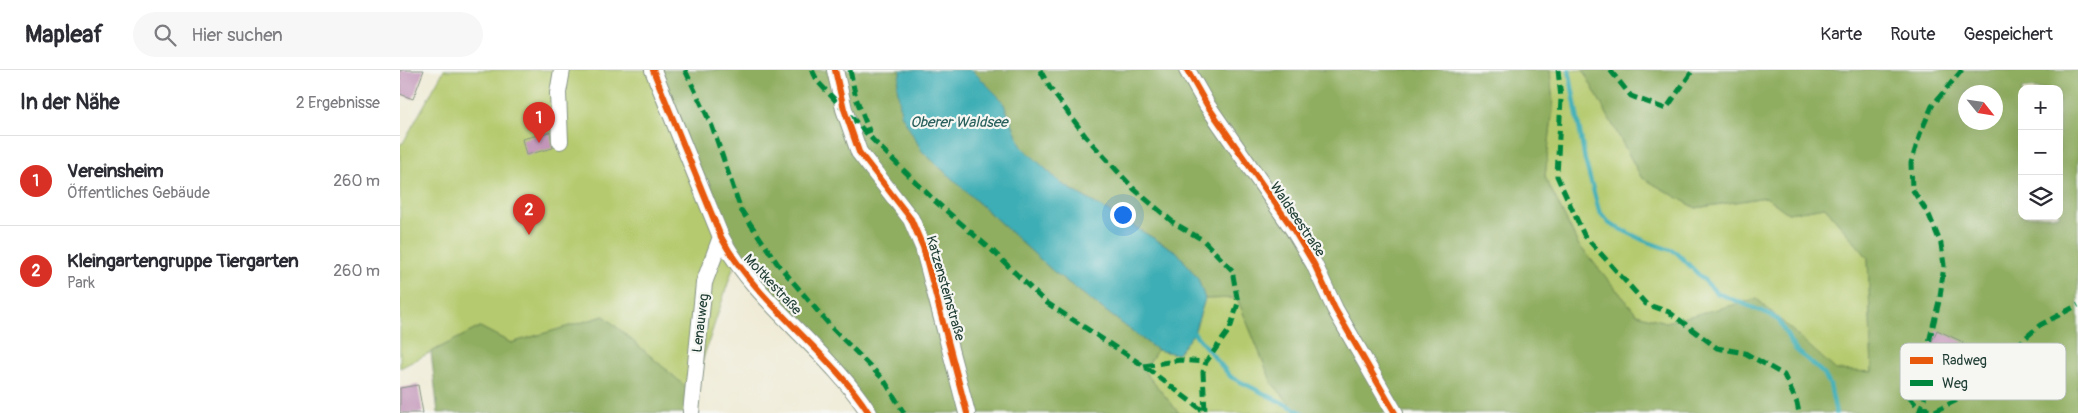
<!DOCTYPE html>
<html lang="de">
<head>
<meta charset="utf-8">
<style>
  body { margin:0; font-family:Pangolin,sans-serif; background:#f7f7f7; color:#2b2b33 }
  .controls { position:absolute; right:15px; top:15px; display:grid; overflow:hidden; border-radius:10px; box-shadow:0 5px 20px #0002 }
  .controls button { width:45px; height:45px; display:grid; place-items:center; padding:0; border:0; border-bottom:1px solid #e1e1e2; background:#fff; color:#2b2b33; font:25px sans-serif }
  .compass { position:absolute; left:1558px; top:15px; width:45px; height:45px; border-radius:50%; background:#fff; box-shadow:0 5px 20px #0002; rotate:120deg }
  .you { position:absolute; left:722px; top:144px; width:18px; height:18px; margin:-12px; border:4px solid #fff; border-radius:50%; background:#1a73e8; box-shadow:0 0 0 8px #1a73e833 }
  .badge { display:grid; place-items:center; width:32px; height:32px; border-radius:50%; background:#d93025; color:#fff; font-size:16px; font-weight:700 }
  .pin { position:absolute; translate:-50% -41px; filter:drop-shadow(0 1px 2px #0008) }
  .pin::after { content:''; position:absolute; top:26px; width:18px; height:15px; background:inherit; clip-path:polygon(0 0,100% 0,50% 100%) }
  .list { margin:0; padding:0; list-style:none }
  h2 { display:flex; justify-content:space-between; align-items:center; height:65px; margin:0; padding:0 20px; font-size:21px }
  h2 small { font-size:16px; font-weight:400; color:#7c7c81 }
  .list li { display:grid; grid-template-columns:32px 1fr auto; gap:15px; align-items:center; box-sizing:border-box; height:90px; padding:0 20px; border-top:1px solid #e1e1e2 }
  .list b { display:block; font-size:19px; white-space:nowrap }
  .list p { margin:0; font-size:16px; white-space:nowrap; color:#7c7c81 }
  .list em { font-size:16px; font-style:normal; color:#7c7c81 }
  .icon { flex:none; width:28px; height:28px; fill:none; stroke:currentColor; stroke-width:2; stroke-linecap:round; stroke-linejoin:round }
  .map { position:relative; flex:none; width:1678px; height:343px; overflow:hidden }
  header { display:flex; align-items:center; gap:30px; box-sizing:border-box; height:70px; padding:0 25px; background:#fff; border-bottom:1px solid #e1e1e2 }
  header strong { font-size:24px }
  nav { display:flex; gap:28px; margin-inline-start:auto; font-size:18px }
  .search { width:350px; height:45px; background:#f7f7f7; display:flex; align-items:center; gap:12px; box-sizing:border-box; padding:0 18px; border-radius:28px; color:#7c7c81; font-size:19px }
  main { display:flex }
  aside { flex:1; background:#fff }
  .map>svg:first-child { display:block }
  .green { fill:#b5ca6e; stroke:#6a8451 }
  .forest { fill:#90ae61; stroke:#58764a; fill-rule:evenodd }
  .water { fill:#3caeb5; stroke:#2e7674 }
  .lines { fill:none; stroke-linecap:round; stroke-linejoin:round }
  .stream { stroke:#3caeb5; stroke-width:4.5 }
  .building { fill:#c295b9 }
  .minor-casing { stroke:#879485; stroke-width:18 }
  .minor { stroke:#fff; stroke-width:16 }
  .quiet { stroke:#00873e; stroke-width:5; stroke-dasharray:10 5; stroke-linecap:butt }
  .cycleway-casing { stroke:#f6f6f2; stroke-width:9 }
  .cycleway { stroke:#e8590c; stroke-width:6 }
  .labels { text-anchor:middle; stroke-width:4.5; stroke-linejoin:round; paint-order:stroke }
  .street-label { font-size:14px; fill:#1f3d34; stroke:#f6f6f2 }
  .water-label { font-size:15px; font-style:italic; fill:#285f5b; stroke:#f6f6f2 }
  .key { fill:#f6f6f2; stroke:#b6beb9; stroke-width:1 }
  .key-label { font-size:14px; fill:#1f3d34 }
</style>
</head>
<body>
<header>
<strong>Mapleaf</strong>
<div class="search"><svg class="icon" aria-label="search" viewBox="0 0 24 24"><circle cx="10" cy="10" r="6"/><path d="M15 15l6 6"/></svg>Hier suchen</div>
<nav><a>Karte</a><a>Route</a><a>Gespeichert</a></nav>
</header>
<main>
<aside>
<h2>In der Nähe<small>2 Ergebnisse</small></h2>
<ul class="list">
<li><span class="badge">1</span><div><b>Vereinsheim</b><p>Öffentliches Gebäude</p></div><em>260 m</em></li>
<li><span class="badge">2</span><div><b>Kleingartengruppe Tiergarten</b><p>Park</p></div><em>260 m</em></li>
</ul>
</aside>
<div class="map">
<svg width="1678" height="343" viewBox="0 0 1678 343">
  <rect width="100%" height="100%" fill="#f6f6f2"/>
  <filter id="ink" filterUnits="userSpaceOnUse"><feTurbulence type="fractalNoise" baseFrequency=".02" numOctaves="2"/><feDisplacementMap in="SourceGraphic" scale="10" xChannelSelector="R" yChannelSelector="G"/><feConvolveMatrix kernelMatrix="1 2 1 2 8 2 1 2 1" color-interpolation-filters="sRGB"/></filter>
  <filter id="wash" filterUnits="userSpaceOnUse"><feTurbulence type="fractalNoise" baseFrequency=".0096" numOctaves="4" result="noise"/><feDisplacementMap in="SourceGraphic" scale="20" xChannelSelector="R" yChannelSelector="G"/><feGaussianBlur stdDeviation="1.12" result="paint"/><feColorMatrix in="noise" values="0 0 0 0 0 0 0 0 0 0 0 0 0 0 0 0 0 1.4 0 .05"/><feComposite in="paint" operator="in"/></filter>
  <g filter="url(#wash)">
    <rect width="100%" height="100%" fill="#efebd6"/>
    <path class="green" d="M44 0H253L335 192 292 322 204 246 111 273 80 257 0 298V74L3 73Z
      M1150 0H1183L1241 107 1296 138 1366 127 1388 143 1425 137 1468 188 1472 302 1436 301 1357 229 1266 253 1237 244 1178 174 1145 107 1153 37Z
      M837 228 872 313 898 343H779L744 301 757 280 777 284 794 263 805 229Z"/>
    <path class="forest" d="M253 0H501L497 16 522 81 653 201 757 280 744 301 779 343H469L335 192Z
      M572 0H1150L1153 37 1145 107 1178 174 1237 244 1266 252 1357 229 1436 300 1472 302 1468 188 1425 137 1388 143 1366 127 1296 138 1241 107 1183 0H1678V343H898L872 313 837 228 805 229 798 209 777 182 662 114 621 77 602 30ZM1622 19H1659V146H1622ZM1566 22H1596V52H1566Z
      M204 246 292 322 291 343H38L31 282 80 257 111 273Z"/>
    <path class="water" d="M501 0H572L602 30 622 77 662 114 777 182 798 209 805 229 794 263 777 284 757 280 653 201 522 81 501 44 497 16Z"/>
    <g class="lines">
      <path class="stream" d="M1169 0 1185 90 1199 141 1210 154 1245 171 1276 182 1317 223 1371 245 1379 251 1394 278 1424 304 1430 315 1436 343
        M794 263 831 307 903 343"/>
    </g>
    <g id="blocks">
      <path class="building" d="M0 0H24L13 29 0 24Z
        M150 62 153 78 126 85 122 69Z
        M1537 260 1563 272 1557 286 1531 274Z
        M18 315 23 343H0V318Z"/>
    </g>
  </g>
  <g filter="url(#ink)">
    <use href="#blocks" fill-opacity="0" stroke="#879485" stroke-width="1"/>
    <g class="lines">
      <g class="minor-casing">
        <path id="minor" d="M253 0 321 167C356 233 428 279 469 343
          M435 0 444 39 459 82 511 149 523 177 567 343
          M787 0 807 35 893 159 914 194 935 239 995 343
          M160 71 158 23 162 0
          M291 343 304 213 321 167"/>
      </g>
      <use href="#minor" class="minor"/>
      <path class="quiet" d="M285 0 312 56 341 140 377 193 432 258 484 310 504 343
        M412 0 418 12 473 70 535 131 595 183 644 231 744 296 806 343
        M450 0 456 28 470 63
        M640 0 650 18 686 67 734 119 774 153 803 170 832 200 838 233 830 259 806 292 803 302 805 342
        M1158 0 1161 28 1157 106 1184 165 1246 234 1269 242 1317 278 1345 283 1384 305 1397 333 1399 343
        M1210 0 1231 26 1266 39 1293 0
        M744 296 780 290 806 292
        M1509 327 1517 336 1535 341 1561 328 1586 310 1603 288 1640 255 1678 235
        M1519 343 1533 303 1529 272 1540 227 1544 195 1541 174 1529 145 1512 119 1511 93 1520 64 1532 36 1562 0"/>
      <g class="cycleway-casing">
        <path id="cycleway" d="M253 0 321 167C356 233 428 279 469 343
          M435 0 444 39 459 82 511 149 523 177 567 343
          M787 0 807 35 893 159 914 194 935 239 995 343"/>
      </g>
      <use href="#cycleway" class="cycleway"/>
    </g>
  </g>
  <g class="labels">
    <g class="street-label">
      <text transform="translate(898 149) rotate(56)" y="5">Waldseestraße</text>
      <text transform="translate(373 214) rotate(47)" y="5">Moltkestraße</text>
      <text transform="translate(546 218) rotate(74)" y="5">Katzensteinstraße</text>
      <text transform="translate(300 253) rotate(-83)" y="5">Lenauweg</text>
    </g>
    <g class="water-label">
      <text x="559" y="57">Oberer Waldsee</text>
    </g>
  </g>
  <rect x="1500" y="273" width="166" height="57" rx="8" class="key"/>
  <rect x="1510" y="287" width="23" height="7" fill="#e8590c"/>
  <rect x="1510" y="310" width="23" height="6" fill="#00873e"/>
  <g class="key-label">
    <text x="1542" y="295">Radweg</text>
    <text x="1542" y="318">Weg</text>
  </g>
</svg>
<div class="controls">
<button>+</button>
<button>−</button>
<button><svg class="icon" aria-label="layers" viewBox="0 0 24 24"><path d="M12 4l9 5-9 5-9-5zM3 14l9 5 9-5"/></svg></button>
</div>
<svg class="compass" viewBox="-18 -18 36 36"><path d="M0-13l5 13h-10z" fill="#e53935"/><path d="M0 13l5-13h-10z" fill="#7c7c81"/></svg>
<div class="you"></div>
<div class="pin badge" style="left:139px;top:73px">1</div>
<div class="pin badge" style="left:129px;top:165px">2</div>
</div>
</main>
</body>
</html>
